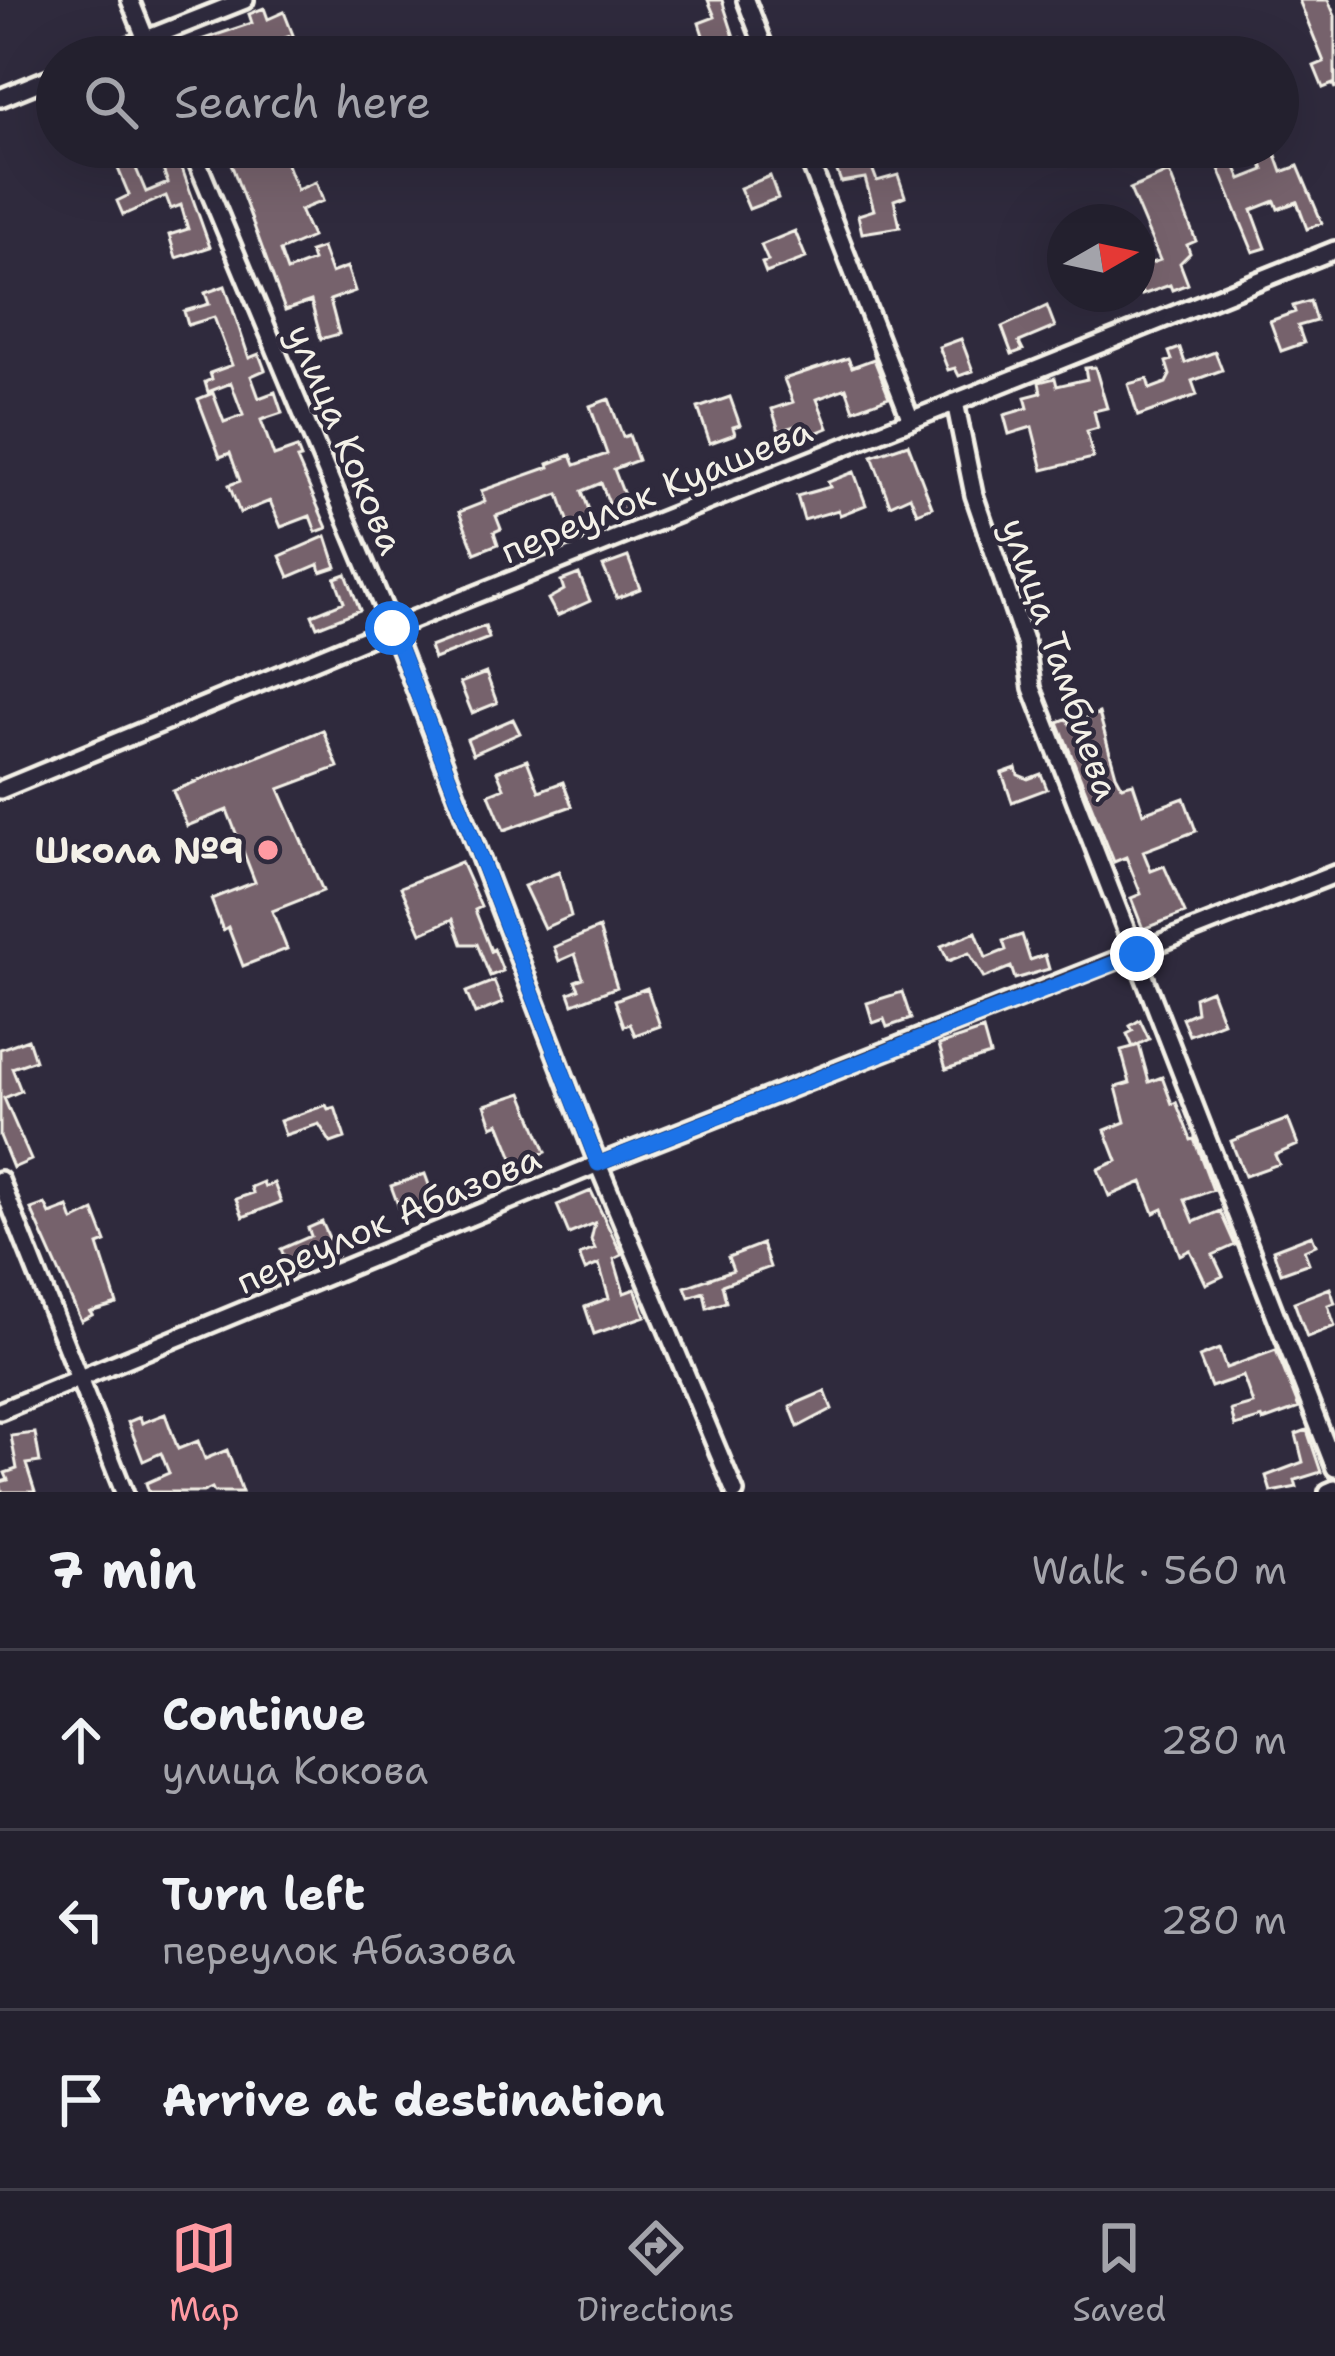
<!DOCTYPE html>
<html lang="en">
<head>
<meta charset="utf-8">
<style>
  body { margin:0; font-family:"Shantell Sans",sans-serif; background:#2f2d3a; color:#f1f3f6 }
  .compass { position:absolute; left:1047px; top:204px; width:108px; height:108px; border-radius:50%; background:#23202e; box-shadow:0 12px 48px #0002; rotate:81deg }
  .stop { position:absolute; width:36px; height:36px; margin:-27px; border:9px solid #1a73e8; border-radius:50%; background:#fff }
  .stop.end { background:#1a73e8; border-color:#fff; box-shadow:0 3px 12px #0008 }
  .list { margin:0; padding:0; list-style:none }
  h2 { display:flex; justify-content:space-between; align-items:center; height:156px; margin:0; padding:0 48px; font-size:51px }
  h2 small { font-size:39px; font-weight:400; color:#a3a3aa }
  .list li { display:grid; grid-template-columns:78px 1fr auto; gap:36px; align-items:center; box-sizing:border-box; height:180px; padding:0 48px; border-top:3px solid #403e4a }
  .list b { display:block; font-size:45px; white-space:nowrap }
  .list p { margin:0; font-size:39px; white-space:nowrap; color:#a3a3aa }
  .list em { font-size:39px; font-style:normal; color:#a3a3aa }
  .icon { flex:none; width:66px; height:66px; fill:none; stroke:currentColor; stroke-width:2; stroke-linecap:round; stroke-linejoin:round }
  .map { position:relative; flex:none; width:1335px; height:1492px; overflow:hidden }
  .search { position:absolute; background:#23202e; box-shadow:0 12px 48px #0002; left:36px; right:36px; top:36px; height:132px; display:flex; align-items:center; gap:30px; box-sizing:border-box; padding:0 42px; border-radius:66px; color:#a3a3aa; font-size:45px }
  .sheet { height:696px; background:#23202e }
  nav { display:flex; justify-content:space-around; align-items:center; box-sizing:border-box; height:168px; border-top:3px solid #403e4a; background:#23202e; font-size:33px; color:#a3a3aa }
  nav a { display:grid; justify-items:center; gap:6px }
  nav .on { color:#ff9aa2 }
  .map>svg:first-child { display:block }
  .building { fill:#76626c; stroke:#f4f1e8; stroke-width:3 }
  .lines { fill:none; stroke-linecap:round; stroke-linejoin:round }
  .minor-casing { stroke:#f4f1e8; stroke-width:24 }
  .minor { stroke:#2f2a3d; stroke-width:15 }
  .route { stroke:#1a73e8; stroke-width:15 }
  .poi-dot { fill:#ff9aa2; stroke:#2f2a3d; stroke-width:4.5 }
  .labels { text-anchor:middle; stroke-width:9; stroke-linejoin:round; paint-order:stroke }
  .street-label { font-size:36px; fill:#f4f1e8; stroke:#2f2a3d }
  .poi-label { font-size:36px; font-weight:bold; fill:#f4f1e8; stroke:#2f2a3d; text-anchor:end }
</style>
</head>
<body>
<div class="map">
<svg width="1335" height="1492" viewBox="0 0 1335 1492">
  <rect width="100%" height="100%" fill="#2f2a3d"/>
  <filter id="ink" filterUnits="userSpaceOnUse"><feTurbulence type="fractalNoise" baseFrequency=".00833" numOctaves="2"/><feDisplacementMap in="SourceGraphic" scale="24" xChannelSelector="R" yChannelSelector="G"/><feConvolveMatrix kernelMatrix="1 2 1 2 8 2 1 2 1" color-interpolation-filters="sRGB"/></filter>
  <g filter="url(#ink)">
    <path class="building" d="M708 0H722L735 40 740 38 745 50 735 57H710L699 23 715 17Z
      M1299 0H1328L1335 16V89L1333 84 1323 88 1314 66 1324 62Z
      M264 8 268 19 284 12 293 35 237 56 235 49 201 57 195 42 252 23 249 14Z
      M109 147H127L146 192 168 183 162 167 179 160 210 247 176 258 169 235 188 229 181 205 171 209 166 196 123 215 117 201 129 195Z
      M234 147H285L289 155 284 157 297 190 316 182 323 201 300 210 312 237 280 251 287 271 313 261 310 252 322 248 331 273 347 267 355 291 330 300 339 334 321 339 311 301 285 310 226 150Z
      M847 147H864L877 181 898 175 905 196 894 200 900 227 862 233 858 215 874 210 865 178 841 182 835 166 852 160Z
      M1210 147H1227L1241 179 1264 170 1256 147H1273L1282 172 1298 166 1322 223 1307 229 1297 202 1278 209 1275 201 1252 210 1266 248 1253 252Z
      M1169 172 1196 241 1187 245 1190 253 1180 263 1188 284 1172 290 1170 285 1142 295 1137 268 1160 260 1130 189Z
      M770 176 778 198 749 209 740 188Z
      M795 231 806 258 766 273 762 263 768 261 761 245Z
      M225 286 249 358 259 354 265 370 251 376 259 398 275 392 282 413 261 420 274 456 297 448 301 458 297 459 327 528 316 532 310 516 281 527 270 501 240 513 229 485 240 481 230 453 220 457 198 399 213 393 224 422 243 415 231 383 208 392 205 382 212 379 210 373 232 365 214 317 188 325 184 311 209 304 205 293Z
      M1310 301 1316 321 1298 326 1304 343 1281 351 1270 321 1295 312 1293 306Z
      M1047 306 1055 327 1019 342 1023 350 1012 354 1002 327Z
      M961 339 973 371 959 376 955 368 948 370 939 347Z
      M1180 348 1185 363 1215 352 1222 370 1192 381 1197 395 1138 416 1128 384 1147 379 1150 389 1166 383 1170 375 1166 362 1172 360 1169 352Z
      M848 358 852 367 874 359 889 397 854 410 846 388 817 399 828 428 806 437 801 424 779 431 772 409 793 402 784 379Z
      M1095 367 1107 408 1094 411 1098 428 1087 431 1093 458 1043 470 1032 427 1009 434 1004 415 1028 408 1025 397 1041 393 1039 382 1055 378 1057 386 1087 379 1085 368Z
      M730 397 740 425 733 427 735 434 710 443 698 408Z
      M609 399 623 437 629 435 638 460 614 469 629 508 608 516 604 504 609 503 601 483 582 491 592 518 570 526 559 494 496 516 501 529 494 532 498 544 475 553 459 512 485 502 481 491 549 467 548 464 571 455 575 465 607 454 590 406Z
      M908 444 932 507 917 513 910 496 890 505 872 456Z
      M854 472 866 505 840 515 838 510 804 520 797 496 830 487 828 482Z
      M326 536 336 567 321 572 319 564 289 577 280 556Z
      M628 557 640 589 617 598 603 566Z
      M346 574 360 610 317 627 312 615 344 602 335 578Z
      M579 574 590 601 557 616 548 599 564 590 561 581Z
      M485 626 489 638 434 659 430 647Z
      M486 673 497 703 472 713 460 683Z
      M1099 713 1116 775 1122 786 1133 783 1143 813 1184 798 1196 831 1143 851 1151 871 1164 866 1185 913 1143 929 1131 898 1141 894 1126 857 1114 862 1058 722 1068 718 1070 724Z
      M513 719 520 733 473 754 467 739Z
      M323 730 338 767 279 789 323 891 272 911 287 949 243 966 228 927 223 930 211 899 255 882 227 810 187 826 173 791Z
      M527 760 539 791 563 782 572 806 504 830 489 794 504 788 497 771Z
      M1016 768 1018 775 1028 779 1041 774 1047 789 1012 802 1002 773Z
      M461 862 481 907 475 910 491 951 494 949 503 971 490 976 477 944H462L453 919 421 933 401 887Z
      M559 872 571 916 544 928 524 886Z
      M599 928 617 987 573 1004 569 993 579 989 575 981 583 978 575 954 559 961 554 947Z
      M976 932 986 958 1006 950 1003 941 1022 935 1030 960 1045 955 1049 969 1015 979 1011 967 984 978 969 953 948 961 941 946Z
      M494 981 503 1003 475 1014 466 992Z
      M647 988 660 1026 635 1035 630 1024 624 1026 615 1000Z
      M1211 990 1223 1022 1189 1035 1182 1018 1196 1012 1194 997Z
      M902 992 911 1019 887 1027 884 1019 873 1023 867 1003Z
      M1140 1020 1149 1039 1133 1047 1139 1045 1149 1082 1162 1077 1172 1104 1176 1102 1191 1140 1194 1139 1213 1190 1185 1200 1194 1222 1220 1211 1235 1245 1213 1255 1223 1276 1206 1284 1190 1250 1180 1255 1163 1209 1154 1213 1142 1182 1109 1196 1098 1169 1117 1161 1105 1130 1125 1122 1116 1087 1130 1083 1121 1050 1133 1047 1127 1034 1133 1031 1130 1026Z
      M983 1030 990 1055 946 1069 939 1045Z
      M28 1039 35 1060 12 1068 21 1091 4 1098 31 1160 13 1168 0 1136V1049Z
      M522 1093 546 1152 515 1163 499 1123 492 1126 485 1105Z
      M326 1105 328 1109 335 1107 345 1138 331 1143 319 1124 285 1135 280 1121Z
      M1288 1119 1298 1145 1275 1155 1279 1164 1245 1176 1231 1141Z
      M425 1174 435 1201 401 1213 391 1186Z
      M263 1182 265 1187 274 1183 281 1202 243 1217 236 1199 253 1193 251 1187Z
      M591 1191 622 1255 614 1259 624 1293 635 1289 645 1316 594 1334 585 1307 609 1298 599 1264 585 1270 579 1255 595 1249 591 1240 595 1223 569 1234 557 1205Z
      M45 1204 50 1214 68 1207 73 1221 94 1211 106 1242 98 1245 117 1304 90 1312 92 1315 81 1321 31 1209Z
      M322 1222 337 1256 322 1262 320 1257 301 1265 303 1270 292 1275 281 1249 311 1236 308 1228Z
      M1312 1235 1316 1245 1304 1250 1309 1263 1281 1273 1273 1250Z
      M762 1244 770 1267 722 1285 726 1302 707 1308 704 1292 689 1297 685 1287 733 1270 728 1257Z
      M1330 1288 1335 1303 1328 1305 1335 1326 1307 1337 1294 1302Z
      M1219 1349 1226 1368 1276 1350 1299 1408 1263 1421 1262 1418 1235 1426 1231 1410 1253 1404 1243 1376 1211 1387 1199 1357Z
      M825 1391 832 1409 798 1427 790 1406Z
      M165 1414 178 1449 198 1441 205 1459 227 1450 242 1492H214L212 1488 203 1492H149L146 1483 169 1473 161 1453 143 1461 128 1422 140 1417 142 1423Z
      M1307 1430 1321 1472 1295 1480 1297 1487 1271 1492 1266 1476 1303 1462 1296 1434Z
      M35 1433 40 1462 26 1464 35 1492H2L0 1482 8 1480 5 1473 17 1469 11 1436Z"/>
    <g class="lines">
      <g class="minor-casing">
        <path id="minor" d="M130 0 153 57
          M746 0 768 57
          M101 57 245 0
          M0 98 57 75
          M191 147 392 628 598 1164 735 1492
          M804 147 911 420
          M955 402 974 495 1026 646 1032 688 1335 1468
          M0 790 392 628 1335 250
          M0 1180 124 1492
          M0 1411 598 1164 1335 874
          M1328 1492 1335 1489"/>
      </g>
      <use href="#minor" class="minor"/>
    </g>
  </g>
  <g class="lines" filter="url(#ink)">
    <path class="route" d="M392 628 598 1164 1137 954"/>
  </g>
  <circle class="poi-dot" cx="268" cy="850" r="12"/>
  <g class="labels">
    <g class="street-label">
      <text transform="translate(346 439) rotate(67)" y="13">улица Кокова</text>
      <text transform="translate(656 490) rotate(-22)" y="13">переулок Куашева</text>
      <text transform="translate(1061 659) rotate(71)" y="13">улица Тамбиева</text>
      <text transform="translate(388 1219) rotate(-23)" y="13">переулок Абазова</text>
    </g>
    <g class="poi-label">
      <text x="244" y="863">Школа №9</text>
    </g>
  </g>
</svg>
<svg class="compass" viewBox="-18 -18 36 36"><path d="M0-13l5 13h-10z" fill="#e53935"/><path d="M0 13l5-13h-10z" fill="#a3a3aa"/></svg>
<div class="stop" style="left:392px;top:628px"></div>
<div class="stop end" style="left:1137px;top:954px"></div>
<div class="search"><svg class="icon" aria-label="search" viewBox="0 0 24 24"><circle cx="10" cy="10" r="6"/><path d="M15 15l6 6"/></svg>Search here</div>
</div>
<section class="sheet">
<h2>7 min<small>Walk · 560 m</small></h2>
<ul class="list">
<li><svg class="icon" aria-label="ahead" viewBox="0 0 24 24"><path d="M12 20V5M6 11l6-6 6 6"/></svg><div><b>Continue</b><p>улица Кокова</p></div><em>280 m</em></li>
<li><svg class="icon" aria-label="left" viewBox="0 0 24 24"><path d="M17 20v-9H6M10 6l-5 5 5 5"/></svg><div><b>Turn left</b><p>переулок Абазова</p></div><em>280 m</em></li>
<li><svg class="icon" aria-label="arrive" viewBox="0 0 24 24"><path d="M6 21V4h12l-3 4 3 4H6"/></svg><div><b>Arrive at destination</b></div></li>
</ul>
</section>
<nav>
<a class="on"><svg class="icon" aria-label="map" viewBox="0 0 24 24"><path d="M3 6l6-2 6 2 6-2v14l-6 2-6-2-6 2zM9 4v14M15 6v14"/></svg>Map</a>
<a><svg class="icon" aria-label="directions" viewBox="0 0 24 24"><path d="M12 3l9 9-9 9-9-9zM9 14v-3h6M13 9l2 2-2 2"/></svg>Directions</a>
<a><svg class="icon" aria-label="saved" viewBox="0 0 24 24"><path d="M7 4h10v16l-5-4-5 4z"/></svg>Saved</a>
</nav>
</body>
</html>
